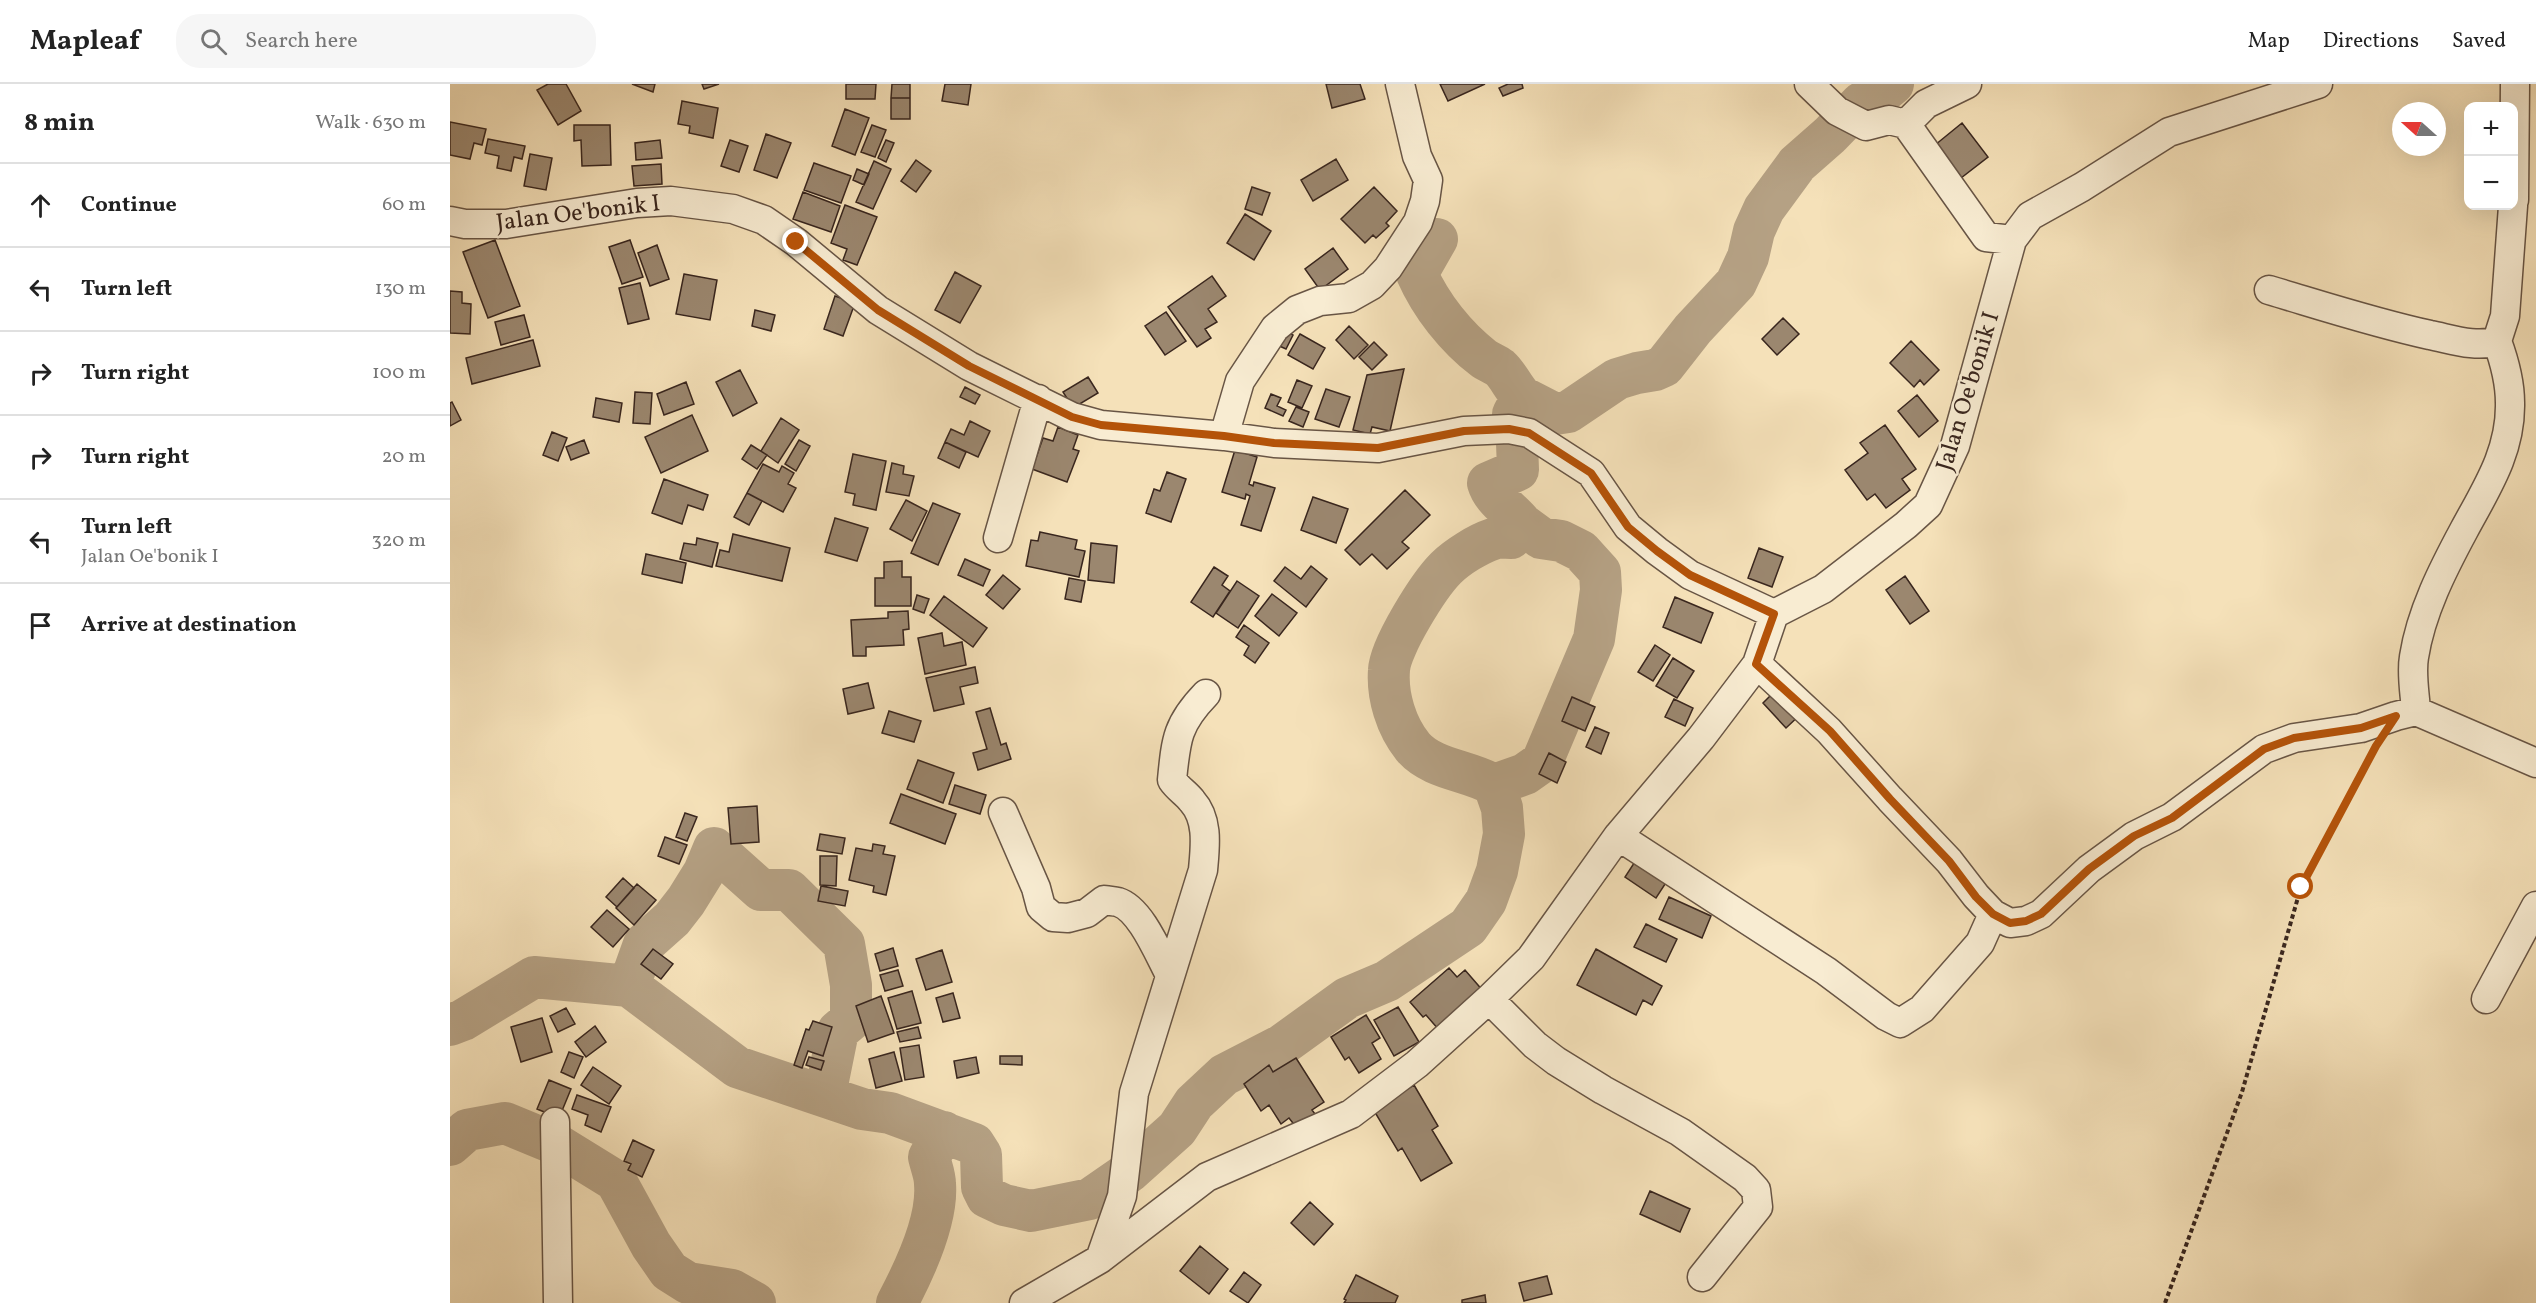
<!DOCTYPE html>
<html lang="en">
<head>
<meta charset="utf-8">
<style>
  body { margin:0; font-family:Vollkorn,serif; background:#f6f6f6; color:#222 }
  .controls { position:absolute; right:18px; top:18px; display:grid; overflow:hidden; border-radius:12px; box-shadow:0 6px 24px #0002 }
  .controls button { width:54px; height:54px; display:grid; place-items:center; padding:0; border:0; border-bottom:2px solid #e0e0e0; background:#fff; color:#222; font:30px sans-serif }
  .compass { position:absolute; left:1942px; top:18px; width:54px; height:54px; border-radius:50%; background:#fff; box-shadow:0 6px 24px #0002; rotate:291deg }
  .stop { position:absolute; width:18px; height:18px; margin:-14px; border:4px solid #b45309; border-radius:50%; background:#fff }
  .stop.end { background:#b45309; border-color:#fff; box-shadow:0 2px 6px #0008 }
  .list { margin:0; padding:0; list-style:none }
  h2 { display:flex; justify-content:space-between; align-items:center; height:78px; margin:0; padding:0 24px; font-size:26px }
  h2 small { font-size:20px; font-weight:400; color:#767676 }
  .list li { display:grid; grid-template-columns:39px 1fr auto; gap:18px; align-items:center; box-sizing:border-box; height:84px; padding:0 24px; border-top:2px solid #e0e0e0 }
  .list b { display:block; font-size:22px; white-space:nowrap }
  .list p { margin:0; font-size:20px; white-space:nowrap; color:#767676 }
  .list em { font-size:20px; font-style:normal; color:#767676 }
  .icon { flex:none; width:33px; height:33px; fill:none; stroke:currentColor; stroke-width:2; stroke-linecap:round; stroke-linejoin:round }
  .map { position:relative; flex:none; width:2086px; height:1219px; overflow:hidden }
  header { display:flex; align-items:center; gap:36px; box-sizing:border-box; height:84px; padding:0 30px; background:#fff; border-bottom:2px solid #e0e0e0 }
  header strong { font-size:28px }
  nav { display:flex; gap:33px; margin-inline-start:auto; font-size:21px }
  .search { width:420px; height:54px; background:#f6f6f6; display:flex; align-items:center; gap:15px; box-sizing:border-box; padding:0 21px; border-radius:24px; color:#767676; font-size:22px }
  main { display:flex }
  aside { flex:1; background:#fff }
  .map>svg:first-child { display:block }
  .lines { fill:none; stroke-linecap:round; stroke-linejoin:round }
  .river { stroke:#b5a184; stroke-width:42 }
  .building { fill:#9b876f; stroke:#39261e; stroke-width:1.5 }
  .minor-casing { stroke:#685545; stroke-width:31 }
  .path { stroke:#39261e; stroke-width:4; stroke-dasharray:4.5 3; stroke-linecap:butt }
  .minor { stroke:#f8ecd2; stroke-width:28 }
  .route { stroke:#b45309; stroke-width:8 }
  .labels { text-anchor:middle; stroke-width:5; stroke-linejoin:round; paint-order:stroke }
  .street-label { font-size:24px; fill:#39261e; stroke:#f8ecd2 }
</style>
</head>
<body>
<header>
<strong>Mapleaf</strong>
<div class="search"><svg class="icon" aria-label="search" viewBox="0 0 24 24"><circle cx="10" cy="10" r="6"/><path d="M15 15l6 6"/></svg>Search here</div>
<nav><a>Map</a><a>Directions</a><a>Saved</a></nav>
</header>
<main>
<aside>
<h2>8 min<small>Walk · 630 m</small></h2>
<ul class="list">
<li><svg class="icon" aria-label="ahead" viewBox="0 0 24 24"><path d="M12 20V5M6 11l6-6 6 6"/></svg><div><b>Continue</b></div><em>60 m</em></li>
<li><svg class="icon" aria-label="left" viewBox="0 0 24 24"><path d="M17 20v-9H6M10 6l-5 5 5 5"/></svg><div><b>Turn left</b></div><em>130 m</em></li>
<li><svg class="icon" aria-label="right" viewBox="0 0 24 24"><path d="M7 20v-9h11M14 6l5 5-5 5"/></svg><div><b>Turn right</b></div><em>100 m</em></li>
<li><svg class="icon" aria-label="right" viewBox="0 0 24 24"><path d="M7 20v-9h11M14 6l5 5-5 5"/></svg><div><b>Turn right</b></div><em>20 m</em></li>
<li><svg class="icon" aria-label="left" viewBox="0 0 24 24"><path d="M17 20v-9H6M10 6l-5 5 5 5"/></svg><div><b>Turn left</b><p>Jalan Oe'bonik I</p></div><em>320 m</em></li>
<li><svg class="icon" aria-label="arrive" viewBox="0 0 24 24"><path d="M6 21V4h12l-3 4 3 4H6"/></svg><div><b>Arrive at destination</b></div></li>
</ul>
</aside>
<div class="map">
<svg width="2086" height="1219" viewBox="0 0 2086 1219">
  <rect width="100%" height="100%" fill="#f5e1b9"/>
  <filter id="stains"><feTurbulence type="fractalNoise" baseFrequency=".00333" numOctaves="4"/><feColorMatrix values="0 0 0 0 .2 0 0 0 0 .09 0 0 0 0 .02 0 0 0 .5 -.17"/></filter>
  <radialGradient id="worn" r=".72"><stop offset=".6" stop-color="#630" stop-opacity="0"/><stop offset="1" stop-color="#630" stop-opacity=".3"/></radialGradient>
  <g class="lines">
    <path class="river" d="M987 155 967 190C981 222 1006 253 1033 274 1038 278 1045 280 1050 284 1058 291 1064 305 1072 313
      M1044 701 1075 690 1092 678 1144 555 1151 506 1150 488 1131 467 1111 457 1091 454 1072 440
      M179 902 194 860 222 835 236 817 254 788 264 764 311 806H339L394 860 401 901V936L388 947 375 1011
      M0 941 13 936 84 893 179 902 287 983 412 1025 440 1029 524 1060 531 1071 532 1103 537 1113 554 1121 581 1127 640 1115 679 1088 727 1045 744 1019 774 991 832 961 897 914 937 897 1018 843 1036 817 1047 787 1054 750 1052 724 1044 701C1019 686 983 686 963 663 946 642 937 612 939 586 940 563 979 501 996 484 1007 473 1028 460 1043 455 1048 453 1055 454 1061 454L1072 440C1061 426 1043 416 1038 399L1068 386 1067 359 1073 343 1063 330 1072 313 1105 330 1118 328 1167 295 1187 289 1205 286 1214 282 1243 245 1286 199 1298 173 1304 147 1314 125 1347 80 1380 51 1411 19 1432 9 1443 0
      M0 1061 17 1046 55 1039 106 1060 166 1097 201 1161 219 1187 238 1199 282 1206 305 1219
      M447 1219C464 1187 488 1137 485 1100 485 1091 481 1082 479 1073L494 1048"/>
  </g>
  <path class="building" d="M98 0H116L131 27 108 41 87 6Z
    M182 0H205L203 8Z
    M252 0H269L254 5Z
    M396 0H426L425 15H396Z
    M442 0H460V14H441Z
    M495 0H521L518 21 492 17Z
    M876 0H910L915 15 882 24Z
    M990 0H1035L998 17Z
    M1058 0H1072L1073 4 1053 12 1049 4Z
    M441 14H460V35H441Z
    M232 17 268 24 263 54 239 49 240 42 228 40Z
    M395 25 419 34 405 71 382 62Z
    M0 38 36 45 32 61 24 59 20 75 0 71Z
    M1512 39 1538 73 1511 94 1485 61Z
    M124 41H160L161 81 132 82 131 56 124 57Z
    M422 41 436 46 425 73 411 68Z
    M316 50 341 59 327 94 304 86Z
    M38 55 75 62 72 75 64 73 61 87 47 84 49 72 35 69Z
    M210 56 212 74 186 76 185 59Z
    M280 56 298 62 289 88 271 82Z
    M436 56 444 59 436 78 428 74Z
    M80 70 102 74 96 106 74 102Z
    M886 75 898 96 863 117 851 96Z
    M466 76 481 87 466 108 451 97Z
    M424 77 441 85 423 125 406 118Z
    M364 79 401 92 391 119 354 106Z
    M211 80 212 100 184 102 182 82Z
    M407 85 419 90 414 101 403 96Z
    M802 103 820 109 812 131 795 125Z
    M924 103 947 127 936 139 939 142 926 154 923 151 915 159 891 135Z
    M353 108 390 122 381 148 343 135Z
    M395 121 427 133 407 181 393 176 397 165 381 159Z
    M795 130 821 147 804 176 777 159Z
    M45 156 70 222 38 234 13 168Z
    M180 156 193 193 172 200 159 163Z
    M207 161 219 195 200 202 188 169Z
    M883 164 898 185 870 206 855 185Z
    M505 188 531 202 510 239 485 226Z
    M234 190 267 196 260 236 226 230Z
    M762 192 776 212 758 225 767 238 755 245 761 254 747 263 718 223Z
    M190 199 199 235 178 240 169 204Z
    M0 207 12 208V219L21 220 20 250 0 249Z
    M385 212 405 219 393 252 374 245Z
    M305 226 325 231 321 247 302 242Z
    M716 228 736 257 715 271 695 242Z
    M74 231 80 253 51 261 45 238Z
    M1333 234 1349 250 1327 271 1312 255Z
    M899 242 918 261 904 275 886 256Z
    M831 245 843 251 836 265 825 260Z
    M850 250 875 264 863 285 838 271Z
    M83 256 90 282 22 300 16 274Z
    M1461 257 1489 286 1474 301 1470 296 1464 303 1440 279Z
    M924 258 937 271 922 286 909 273Z
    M954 285 940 347 922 343 920 350 903 346 917 291Z
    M290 286 307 319 283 332 266 298Z
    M638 293 648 309 623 324 613 308Z
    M847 296 862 302 852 324 838 318Z
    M236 298 244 320 214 331 207 310Z
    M515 303 530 311 525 320 510 313Z
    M876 305 900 313 889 343 865 335Z
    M185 308 202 309 200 340 183 339Z
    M821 310 831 314 827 322 836 326 833 332 815 324Z
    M1467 311 1488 337 1469 353 1448 327Z
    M146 314 172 319 169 338 143 333Z
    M2 318 11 336 0 342V319Z
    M846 323 859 328 853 343 839 337Z
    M242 331 258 367 211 389 195 353Z
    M331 334 349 346 328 379 311 367Z
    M520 337 540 347 528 373 495 358 501 345 514 351Z
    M1435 341 1466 385 1452 395 1460 406 1436 424 1425 410 1417 416 1395 386 1418 369 1410 359Z
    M608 343 628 351 623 365 629 367 617 398 582 385 593 354 603 357Z
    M102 348 117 354 108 377 93 371Z
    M134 356 139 369 121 376 116 363Z
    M349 356 360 362 346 387 335 380Z
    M495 358 516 368 509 384 488 374Z
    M301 361 317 371 307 385 292 375Z
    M785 366 807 373 799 400 803 402 804 398 825 404 811 447 791 441 800 412 796 410 795 415 772 408Z
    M403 370 436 377 426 426 403 421 405 410 395 408Z
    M442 379 454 382 453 390 464 392 459 412 436 408Z
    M313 380 329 388 332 382 344 389 338 400 346 404 333 428 297 409Z
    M717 388 736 395 721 438 696 429 704 405 710 407Z
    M214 395 258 411 253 426 238 421 232 440 202 429Z
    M955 406 980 431 952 458 959 464 937 485 922 470 910 481 895 466Z
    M297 409 312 417 299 441 284 433Z
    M863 413 898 425 886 459 851 446Z
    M456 416 477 427 462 457 440 445Z
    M483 419 510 430 488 481 461 469Z
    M385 434 418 444 407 477 375 468Z
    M590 448 627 456 625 465 635 467 629 493 576 482 581 456 588 457Z
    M283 450 340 464 332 497 266 482 270 466 279 468Z
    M247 454 268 459 262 483 230 475 234 459 246 461Z
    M641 459 667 462 664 499 638 496Z
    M1309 464 1333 473 1322 503 1298 494Z
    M196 470 236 479 232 499 192 490Z
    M515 475 540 486 533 502 508 491Z
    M452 477V493H461V522H425V494H434V478Z
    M861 482 877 495 856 523 824 497 835 483 851 495Z
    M764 483 778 492 772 501 780 507 763 533 741 518Z
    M553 491 570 505 553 525 536 511Z
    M1455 492 1479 527 1460 540 1436 506Z
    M619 494 635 497 631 518 615 515Z
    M787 497 809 512 788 544 766 529Z
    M822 510 847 529 829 552 805 532Z
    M467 511 479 515 474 529 463 525Z
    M494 512 537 544 523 563 480 531Z
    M1225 513 1263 529 1251 559 1213 543Z
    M458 527 459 545 453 546 454 561 416 563V572H403L401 536 438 534V528Z
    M794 541 819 559 805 579 794 571 799 562 786 553Z
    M492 549 494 562 512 558 516 581 475 590 468 554Z
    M1205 561 1220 571 1203 597 1188 588Z
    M1223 574 1244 587 1227 614 1206 602Z
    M525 583 528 599 510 603 514 620 484 627 476 594Z
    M418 599 424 624 398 630 393 605Z
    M1330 602 1354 627 1336 644 1313 619Z
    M1122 613 1145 623 1135 647 1112 637Z
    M1224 615 1243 624 1235 642 1215 633Z
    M540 624 551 661 556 659 561 675 528 686 523 669 537 665 526 628Z
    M439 627 471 637 464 658 432 649Z
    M1145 643 1159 649 1151 670 1136 663Z
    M1099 669 1116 678 1107 699 1089 690Z
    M468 676 504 689 493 719 457 705Z
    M505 701 536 711 530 730 499 720Z
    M451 710 506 730 495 760 440 739Z
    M307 722 309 758 281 760 278 724Z
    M235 729 247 733 237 757 226 753Z
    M370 750 395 754 392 770 367 766Z
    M215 753 237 761 229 780 208 772Z
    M423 760 435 762 433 770 445 772 436 811 423 808 424 802 399 796 406 764 422 767Z
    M370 772H387L386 802 370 801Z
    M1188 773 1219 794 1206 814 1175 793Z
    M173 794 184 804 167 823 156 813Z
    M187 800 206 816 184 841 166 824Z
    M371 802 398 807 395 822 368 817Z
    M1219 813 1261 832 1252 854 1209 835Z
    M157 826 179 845 163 863 141 843Z
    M1196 840 1227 855 1216 878 1184 863Z
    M443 864 448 882 430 887 425 870Z
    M203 865 223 880 211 895 191 880Z
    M1146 865 1212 902 1202 921 1193 916 1186 931 1127 901Z
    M492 866 502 898 476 906 466 875Z
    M999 884 1007 893 1015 886 1034 908 989 946 976 931 973 933 960 918Z
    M448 886 453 902 435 907 430 891Z
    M462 907 471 939 447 945 438 914Z
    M503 909 510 934 493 938 486 914Z
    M431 912 444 949 418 958 406 922Z
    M948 923 969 958 944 972 924 936Z
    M116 924 125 940 108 948 100 932Z
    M916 931 930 954 922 959 931 975 909 989 899 973 895 976 881 953Z
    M92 934 102 968 71 978 61 943Z
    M363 937 382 943 373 972 358 967 352 984 344 981 356 945 359 946Z
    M145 942 156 958 136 973 125 958Z
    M468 943 471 954 450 958 447 948Z
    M469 961 474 993 455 996 450 964Z
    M119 968 133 973 124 994 111 988Z
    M444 968 452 997 426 1004 419 975Z
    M550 972H572V981L550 980Z
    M359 973 374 977 371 986 356 981Z
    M526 973 529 989 507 994 504 977Z
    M846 974 874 1018 862 1026 865 1030 846 1043 839 1034 831 1040 819 1021 811 1027 794 1000 819 981 823 988Z
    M143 983 171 1002 159 1020 131 1001Z
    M99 996 121 1005 109 1034 87 1025Z
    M964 1001 988 1042 982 1046 1002 1079 971 1097 952 1064 948 1067 923 1025Z
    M127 1011 161 1023 151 1048 135 1041 138 1031 122 1025Z
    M183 1056 204 1066 192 1093 178 1086 181 1080 174 1077Z
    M1200 1107 1240 1125 1230 1148 1190 1130Z
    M860 1118 883 1140 864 1161 841 1139Z
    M750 1162 778 1185 759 1210 730 1187Z
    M794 1188 811 1201 798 1219 780 1207Z
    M906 1191 948 1212 945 1219H894L896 1216 894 1215Z
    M1097 1192 1102 1210 1074 1217 1069 1199Z
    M1035 1211 1036 1219H1012V1216Z"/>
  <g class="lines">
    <g class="minor-casing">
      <path id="minor" d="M1359 0 1387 27 1416 42 1439 36 1456 40 1536 153 1562 156
        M1456 40 1476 20 1517 0
        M2064 116 2065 0
        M0 137 15 140H56L187 119 221 117 283 125 314 136 346 158 428 226 519 282 622 333 651 341 774 352 824 359 928 364 1014 347 1059 345 1079 349 1141 389 1178 443 1207 467 1240 491 1324 530 1373 505 1456 441 1478 421 1505 362 1562 156 1580 132 1632 103 1719 48 1868 0
        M1819 206C1873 222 1925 239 1980 251 2001 255 2026 264 2047 257L2055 232 2063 122
        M774 352 790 297 825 244 847 226 870 217 899 214 922 201 938 184 968 138 975 117 978 96 967 72 950 0
        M548 454 588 315
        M1307 580 1379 647 1440 715 1499 777 1526 812 1543 830 1560 839 1576 837 1591 830 1639 785 1665 766 1684 752 1722 733 1814 665 1844 654 1911 644 1946 632 1966 627 2086 679
        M1966 627C1965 610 1961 590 1964 573 1971 528 1993 485 2014 446 2036 405 2061 368 2060 319 2060 298 2054 276 2047 257
        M553 728 586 804 591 823 603 833 618 834 637 829 654 816C659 817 664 817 668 818 691 825 709 871 720 891
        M1168 752 1376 887 1436 932 1450 939 1472 925 1530 859 1543 830
        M1039 915 1085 961 1106 977 1153 1006 1230 1048 1295 1094 1306 1106 1308 1123 1252 1193
        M2036 915 2086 822
        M105 1038 108 1219
        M650 1175 672 1112 684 1009 753 786C755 763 759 736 742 717 736 709 728 705 722 696 726 655 727 640 756 610
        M574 1219 650 1175 757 1093 901 1030 967 980 1039 915 1081 874 1168 752 1251 654 1307 580 1324 530"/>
    </g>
    <path class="path" d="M1715 1219 1792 1008 1851 803 1924 666"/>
    <use href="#minor" class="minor"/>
  </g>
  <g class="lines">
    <path class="route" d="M346 158 428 226 519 282 622 333 651 341 774 352 824 359 928 364 1014 347 1059 345 1079 349 1141 389 1178 443 1207 467 1240 491 1324 530 1306 580 1380 647 1440 715 1499 777 1526 813 1543 830 1560 839 1576 837 1591 830 1639 785 1665 766 1684 752 1722 734 1814 665 1844 654 1911 644 1946 632 1926 662 1851 803"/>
  </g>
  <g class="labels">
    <g class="street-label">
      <text transform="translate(128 128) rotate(-7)" y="8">Jalan Oe'bonik I</text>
      <text transform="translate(1517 307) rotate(-73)" y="8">Jalan Oe'bonik I</text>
    </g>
  </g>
  <rect width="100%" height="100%" filter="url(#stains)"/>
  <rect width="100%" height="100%" fill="url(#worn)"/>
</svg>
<div class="controls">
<button>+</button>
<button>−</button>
</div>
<svg class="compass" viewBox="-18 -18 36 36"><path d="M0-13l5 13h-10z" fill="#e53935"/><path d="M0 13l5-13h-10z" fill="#767676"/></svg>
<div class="stop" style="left:1851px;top:803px"></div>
<div class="stop end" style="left:346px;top:158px"></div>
</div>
</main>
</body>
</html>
